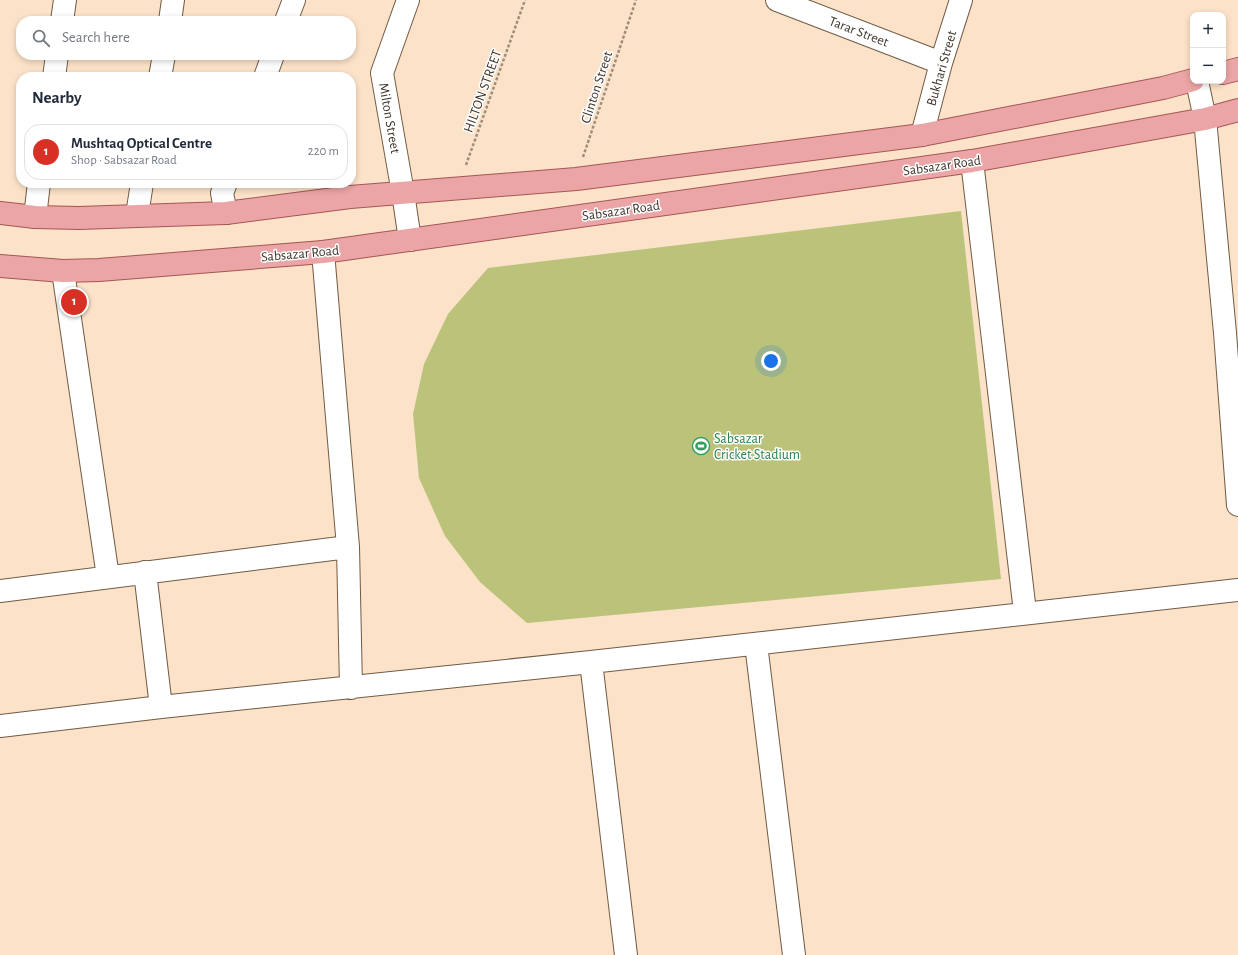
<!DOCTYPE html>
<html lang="en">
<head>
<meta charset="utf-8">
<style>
  body { margin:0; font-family:"Alegreya Sans",sans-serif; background:#f6f6f7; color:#1f2937 }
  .controls { position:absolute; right:12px; top:12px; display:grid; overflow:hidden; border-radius:8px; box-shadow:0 2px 6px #0003 }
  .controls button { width:36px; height:36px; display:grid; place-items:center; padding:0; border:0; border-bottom:1px solid #e0e1e3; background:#fff; color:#1f2937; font:20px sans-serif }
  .you { position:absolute; left:771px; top:361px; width:14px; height:14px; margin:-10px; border:3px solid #fff; border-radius:50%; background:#1a73e8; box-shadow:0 0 0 6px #1a73e833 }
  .badge { display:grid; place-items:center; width:26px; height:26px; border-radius:50%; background:#d93025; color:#fff; font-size:13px; font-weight:700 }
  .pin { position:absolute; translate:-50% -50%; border:2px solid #fff; box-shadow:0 1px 4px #0006 }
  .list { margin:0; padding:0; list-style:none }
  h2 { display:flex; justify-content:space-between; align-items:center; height:52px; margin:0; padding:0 16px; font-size:17px }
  h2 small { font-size:13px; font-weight:400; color:#747a83 }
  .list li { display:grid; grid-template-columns:26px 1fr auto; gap:12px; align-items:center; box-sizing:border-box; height:56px; margin:0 8px 8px; padding:0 8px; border:1px solid #e0e1e3; border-radius:16px }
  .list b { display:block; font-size:15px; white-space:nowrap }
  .list p { margin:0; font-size:13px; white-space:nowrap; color:#747a83 }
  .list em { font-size:13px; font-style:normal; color:#747a83 }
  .icon { flex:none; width:22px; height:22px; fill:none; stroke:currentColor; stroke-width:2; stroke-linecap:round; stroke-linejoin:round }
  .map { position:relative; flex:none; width:1238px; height:955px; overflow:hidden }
  .search { position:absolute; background:#fff; box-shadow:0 2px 6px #0003; left:16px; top:16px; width:340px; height:44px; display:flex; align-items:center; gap:10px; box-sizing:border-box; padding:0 14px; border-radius:16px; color:#747a83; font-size:15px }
  .panel { position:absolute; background:#fff; box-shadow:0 2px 6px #0003; left:16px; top:72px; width:340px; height:116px; border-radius:16px }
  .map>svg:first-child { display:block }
  .green { fill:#bbc279 }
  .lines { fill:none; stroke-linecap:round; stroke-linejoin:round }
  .minor-casing { stroke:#705b44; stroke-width:24 }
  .major-casing { stroke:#a55654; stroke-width:24 }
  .path { stroke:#a08e7c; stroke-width:2.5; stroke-dasharray:3 2; stroke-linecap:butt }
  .minor { stroke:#fff; stroke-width:22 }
  .major { stroke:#eba5a6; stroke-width:22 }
  .labels { text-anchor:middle; stroke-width:3; stroke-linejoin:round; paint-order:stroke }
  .street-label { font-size:14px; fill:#3e342a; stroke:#fff }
  .leisure-label { font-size:14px; fill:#27864d; stroke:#fff; text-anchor:start }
</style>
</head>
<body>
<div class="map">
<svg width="1238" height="955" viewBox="0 0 1238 955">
  <rect width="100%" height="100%" fill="#fbe2c8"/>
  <path class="green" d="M961 211 1001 579 527 623 480 582 445 536 419 478 413 414 424 364 448 314 488 268Z"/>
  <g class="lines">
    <g class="minor-casing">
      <path id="minor" d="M408 0 382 73 403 193 410 240
        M777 0 941 63
        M62 21 65 0
        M170 21 173 0
        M286 21 294 0
        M54 77 57 55
        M160 77 164 55
        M265 77 273 55
        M1197 81 1205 119 1225 333 1238 505
        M922 135 941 63 961 0
        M972 161 1025 612
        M226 213 222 193 226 183
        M137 215 142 183
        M35 217 39 183
        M323 252 348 547 351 688
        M63 271 108 577
        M145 572 161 707
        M0 591 348 547
        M756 644 794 955
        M591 662 626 955
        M0 726 161 707 591 662 1238 590"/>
    </g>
    <g class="major-casing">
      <path id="major" d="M1223 73 1238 69
        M0 213 35 217 79 218 226 213 350 197 576 179 922 135 1163 88 1193 80
        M0 266 63 271 99 270 323 252 972 161 1205 119 1238 110"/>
    </g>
    <path class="path" d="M583 157 636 0
      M466 165 525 0"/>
    <use href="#minor" class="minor"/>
    <use href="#major" class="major"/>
  </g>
  <defs>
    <g id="stadium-ring" transform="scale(0.9)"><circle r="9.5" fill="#fff" stroke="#2e9e5b" stroke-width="1.5"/><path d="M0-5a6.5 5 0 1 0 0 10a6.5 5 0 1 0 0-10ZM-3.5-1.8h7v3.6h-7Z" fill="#2e9e5b"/></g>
  </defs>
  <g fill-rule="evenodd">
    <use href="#stadium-ring" x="701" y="446"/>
  </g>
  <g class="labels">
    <g class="street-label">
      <text transform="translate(859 31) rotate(21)" y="5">Tarar Street</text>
      <text transform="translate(941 68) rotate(-74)" y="5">Bukhari Street</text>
      <text transform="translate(596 87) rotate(-72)" y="5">Clinton Street</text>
      <text transform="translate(482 91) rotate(-70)" y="5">HILTON STREET</text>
      <text transform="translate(390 118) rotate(80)" y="5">Milton Street</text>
      <text transform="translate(942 165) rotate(-8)" y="5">Sabsazar Road</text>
      <text transform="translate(621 210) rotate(-8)" y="5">Sabsazar Road</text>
      <text transform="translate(300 253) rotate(-5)" y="5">Sabsazar Road</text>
    </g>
    <g class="leisure-label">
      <text x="714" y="443">Sabsazar<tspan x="714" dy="16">Cricket Stadium</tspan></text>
    </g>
  </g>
</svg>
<div class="controls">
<button>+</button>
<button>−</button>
</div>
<div class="you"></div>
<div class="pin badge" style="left:74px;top:302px">1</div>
<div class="search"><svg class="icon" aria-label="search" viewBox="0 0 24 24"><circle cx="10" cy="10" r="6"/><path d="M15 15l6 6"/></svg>Search here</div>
<section class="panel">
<h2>Nearby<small></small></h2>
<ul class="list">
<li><span class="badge">1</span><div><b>Mushtaq Optical Centre</b><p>Shop · Sabsazar Road</p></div><em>220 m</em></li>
</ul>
</section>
</div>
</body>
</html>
